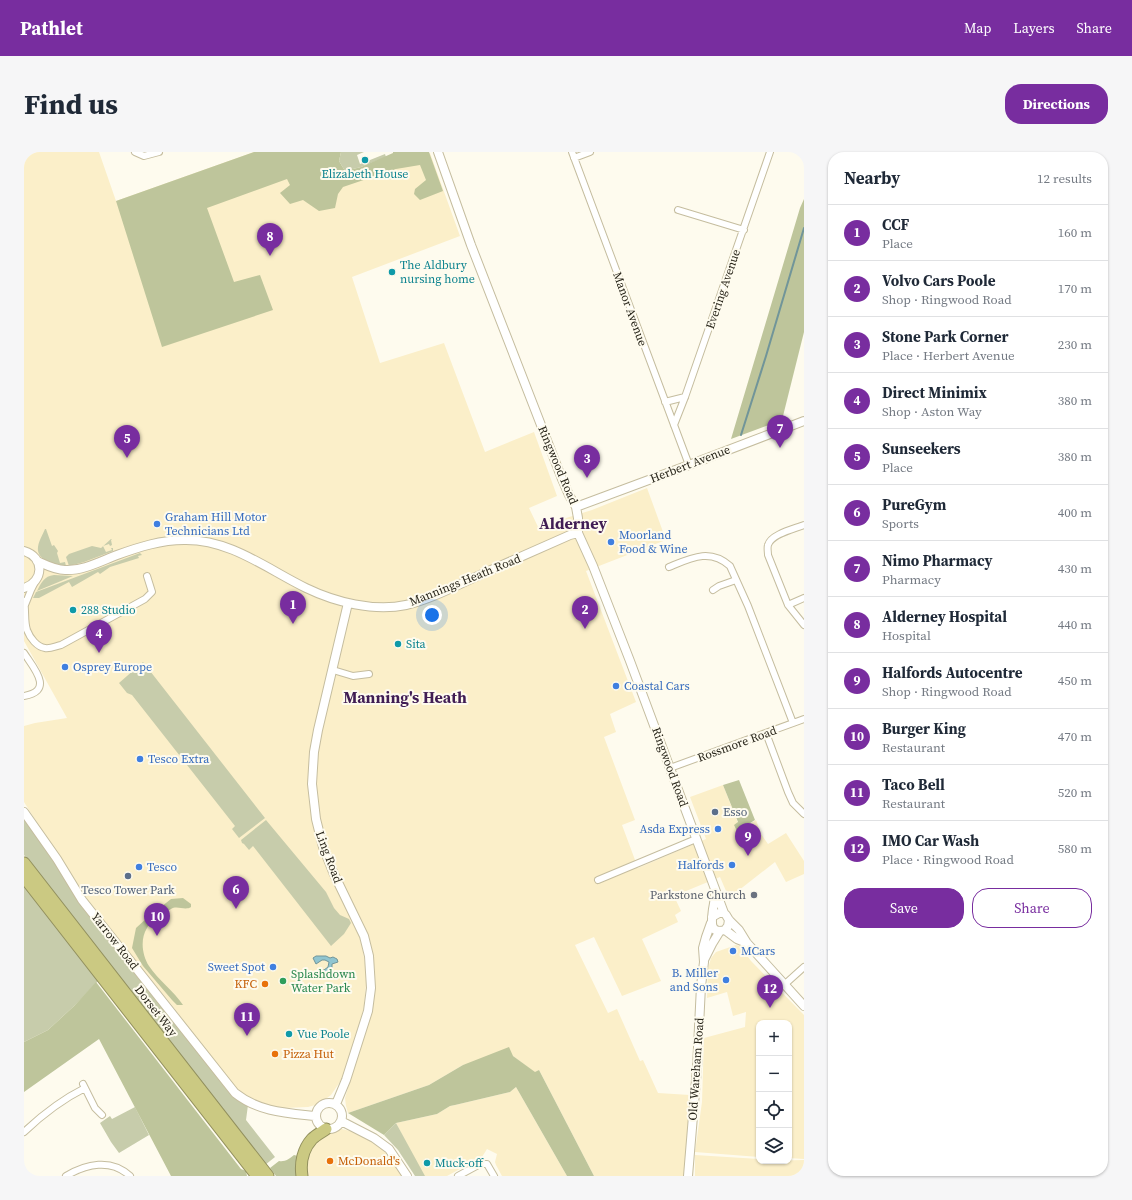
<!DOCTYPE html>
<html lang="en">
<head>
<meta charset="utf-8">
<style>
  body { margin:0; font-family:"Source Serif 4",serif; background:#f6f6f7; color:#1f2937 }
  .controls { position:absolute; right:12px; bottom:12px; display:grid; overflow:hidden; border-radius:8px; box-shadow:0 1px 3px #0004 }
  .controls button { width:36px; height:36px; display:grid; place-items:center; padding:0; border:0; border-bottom:1px solid #e0e1e3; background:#fff; color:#1f2937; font:20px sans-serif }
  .you { position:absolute; left:408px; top:463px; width:14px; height:14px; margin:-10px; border:3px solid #fff; border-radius:50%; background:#1a73e8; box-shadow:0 0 0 6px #1a73e833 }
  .badge { display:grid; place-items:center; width:26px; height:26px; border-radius:50%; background:#782d9f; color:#fff; font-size:13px; font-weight:700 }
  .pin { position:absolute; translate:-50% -33px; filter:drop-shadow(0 1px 2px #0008) }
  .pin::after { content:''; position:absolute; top:21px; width:14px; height:12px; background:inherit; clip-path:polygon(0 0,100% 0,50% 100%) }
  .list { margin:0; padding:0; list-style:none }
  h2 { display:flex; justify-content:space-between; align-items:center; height:52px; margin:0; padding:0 16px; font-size:17px }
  h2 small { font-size:13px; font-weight:400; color:#747a83 }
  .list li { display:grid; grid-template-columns:26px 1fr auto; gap:12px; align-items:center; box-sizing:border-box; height:56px; padding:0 16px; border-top:1px solid #e0e1e3 }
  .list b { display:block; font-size:15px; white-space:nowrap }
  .list p { margin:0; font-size:13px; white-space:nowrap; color:#747a83 }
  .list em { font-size:13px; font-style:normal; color:#747a83 }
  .actions { display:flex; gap:8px; padding:12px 16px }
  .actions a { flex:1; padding:9px 0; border:1px solid #782d9f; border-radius:16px; text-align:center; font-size:14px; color:#782d9f }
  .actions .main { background:#782d9f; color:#fff }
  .icon { flex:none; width:22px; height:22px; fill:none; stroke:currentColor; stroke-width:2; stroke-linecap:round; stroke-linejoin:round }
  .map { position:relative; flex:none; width:780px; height:1024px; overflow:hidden; border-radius:16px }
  header { display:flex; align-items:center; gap:24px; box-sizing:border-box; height:56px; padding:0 20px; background:#782d9f; color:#fff }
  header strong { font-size:19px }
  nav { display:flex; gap:22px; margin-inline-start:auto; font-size:14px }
  .intro { display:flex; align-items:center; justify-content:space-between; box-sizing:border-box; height:96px; padding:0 24px }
  h1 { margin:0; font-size:28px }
  .button { padding:10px 18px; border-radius:16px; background:#782d9f; color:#fff; font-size:14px; font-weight:700 }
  main { display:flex; gap:24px; padding:0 24px }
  aside { flex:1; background:#fff; border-radius:16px; box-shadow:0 1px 3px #0004 }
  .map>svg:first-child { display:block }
  .built { fill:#fbefc9 }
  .green { fill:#c7ccab }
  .forest { fill:#bec59b }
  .water { fill:#90c5d0; stroke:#719599 }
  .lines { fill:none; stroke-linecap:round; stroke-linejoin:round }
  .stream { stroke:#719599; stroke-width:2 }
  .street-casing { stroke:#c5bd9f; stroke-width:8 }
  .secondary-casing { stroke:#c5bd9f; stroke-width:10 }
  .highway-casing { stroke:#92905e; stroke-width:13 }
  .street { stroke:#fff; stroke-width:6 }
  .secondary { stroke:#fff; stroke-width:8 }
  .highway { stroke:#cbc982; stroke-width:11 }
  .culture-dot { fill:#0f9aa8; stroke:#fefbee; stroke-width:1.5 }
  .shop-dot { fill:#3f7fe0; stroke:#fefbee; stroke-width:1.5 }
  .service-dot { fill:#5c6f8a; stroke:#fefbee; stroke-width:1.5 }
  .worship-dot { fill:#6b7280; stroke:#fefbee; stroke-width:1.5 }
  .leisure-dot { fill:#2e9e5b; stroke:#fefbee; stroke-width:1.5 }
  .food-dot { fill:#e8710a; stroke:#fefbee; stroke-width:1.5 }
  .labels { text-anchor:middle; stroke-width:4; stroke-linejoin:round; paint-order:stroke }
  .culture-label { font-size:12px; fill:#0d838f; stroke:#fefbee; text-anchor:start }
  .street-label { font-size:12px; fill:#28251a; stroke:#fefbee }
  .shop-label { font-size:12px; fill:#366cbe; stroke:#fefbee; text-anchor:start }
  .service-label { font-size:12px; fill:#4e5e75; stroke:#fefbee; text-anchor:start }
  .worship-label { font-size:12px; fill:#5b616d; stroke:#fefbee; text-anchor:end }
  .leisure-label { font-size:12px; fill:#27864d; stroke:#fefbee; text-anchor:start }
  .food-label { font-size:12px; fill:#c56008; stroke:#fefbee; text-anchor:start }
  .district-label { font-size:16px; font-weight:bold; fill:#401d54; stroke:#fefbee }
</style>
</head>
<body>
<header>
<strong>Pathlet</strong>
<nav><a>Map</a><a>Layers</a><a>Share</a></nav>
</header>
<div class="intro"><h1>Find us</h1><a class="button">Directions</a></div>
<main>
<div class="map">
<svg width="780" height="1024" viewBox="0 0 780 1024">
  <rect width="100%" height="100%" fill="#fefbee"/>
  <path class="built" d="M0 0H75L92 49 230 0H303L314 30 406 1 436 84 328 125 356 211 420 191 461 300 510 280 533 344 505 356 516 379 542 366 568 358 623 336 642 388 562 419 612 550 586 562 592 580 580 585 611 668 598 673 614 716 682 687 666 645 699 633 714 671 713 679 732 668 737 682 744 692 762 681 780 709V722L762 730 751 710 705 746 696 725 650 744 657 759 651 763 654 770 618 787 637 829 598 844 570 785 551 793 584 861 593 857 616 909 619 908 634 941 666 943 660 1024H570L515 918 511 921 489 904 439 913 405 933 324 961 322 954 321 946 348 857 351 836V821L349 804 343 782 337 770 327 767 332 773 337 788 343 823 340 854 338 863 318 927 307 943 295 952 284 955 260 956 244 954 231 949 221 944 213 937 185 903 147 852 61 747 0 650V574L11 571 43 566 0 489Z
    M712 793 716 794 727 809 780 863V1007L765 1006V871H735V1005L671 1000 678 950 680 886 721 875 722 860 709 864 703 840 683 846 684 817 687 806 692 800Z
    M492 935 543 1024H478L472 1013 471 1010 473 1002 463 997 458 1005 423 1024H399L372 971 413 962 426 954 431 953 486 940Z
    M318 977 334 981 355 992 364 1002 378 1024H283V1004L293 988 306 979Z
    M671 1003 735 1007V1009L780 1008V1024H671Z"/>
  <path class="green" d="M317 0H340L333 3 336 12 361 2 362 5 337 15 321 19 315 9Z
    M21 377H22L28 394 30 393 34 399 33 401 36 411 41 410 42 414C34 413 16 410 14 399 13 392 18 384 21 377Z
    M87 387H88L87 388 88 393 86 394 85 392 79 394 82 400 88 398 87 396H89V399L60 410 45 414 42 405 45 402 68 394 77 396Z
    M116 401 118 403 114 404 115 406 86 415 76 422 74 420 48 435 45 430 15 446H9L12 440Z
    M30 423 49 424 13 439C17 431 20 424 30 423Z
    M119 510 241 666 215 686 208 677 211 674 108 543 103 541 95 531Z
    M0 665 23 696 56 751 85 790 189 918 224 953 222 968 251 1005 241 1013 0 703Z
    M242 668 302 740 310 756 316 763 325 767 327 771 320 782 307 794 229 694 225 698 220 692 218 691 217 688Z
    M0 732 75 828 50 854 24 878 0 890Z
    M111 955 125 983 95 1001 87 990 76 971 86 964 88 967Z
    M372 971 401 1024H391L374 998 360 983Z"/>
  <path class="forest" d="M230 0H317L315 9 321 19 337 15 369 1V0H405L419 39 396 48 390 42 391 37 402 28 396 13 372 17 319 35 314 42 311 56 295 59 279 48 266 52 256 41 266 33 263 27 183 56 210 130 236 123 249 158 138 195 92 49Z
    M780 47V180L758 268 707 287 776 56Z
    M715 628 731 668 713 679 710 673 714 670 699 633Z
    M159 746 167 752V755C161 759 153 753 147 757 140 761 126 769 123 776 116 787 118 803 125 814 134 828 150 839 159 853H153L148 848 119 814 108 796 112 776 123 766 147 747Z
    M72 830 217 1017 222 1019 223 1024H147L75 887 0 940V890L24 878 50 854Z
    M485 895 489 904 511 920 515 918 570 1024H543L492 935 486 940 431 953 426 954 413 962 372 971 360 983 324 961 405 933 439 913Z
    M270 1003 274 1004 272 1011 273 1024H252L246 1016 255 1009C261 1010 265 1007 270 1003Z"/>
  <path class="water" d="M292 804H302L306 806 309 805 313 807 314 810 308 812V817L305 820 295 821V819L300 818 304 815 305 810 301 808H298L292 812 289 806Z"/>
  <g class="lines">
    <path class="stream" d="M717 283 742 204 780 76"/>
    <g class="street-casing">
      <path id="street" d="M111 0 120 4 135 0
        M548 0 665 313
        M550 6 566 0
        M654 58 720 78
        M641 250 661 245
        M650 273 661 245 746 0
        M780 373C770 377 747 382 744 393 743 396 744 400 744 403L764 453 780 473
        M645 415C667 406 686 396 706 414L724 454 769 571
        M689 438 695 434 712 428
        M0 449C2 458 0 469 3 478 6 486 13 495 21 496 26 497 32 494 37 493L121 447 128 440 123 424
        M1 453 7 438 11 430
        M764 453 780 446
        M0 501C9 515 31 539 0 544
        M309 518 329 524 345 522
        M742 581 764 640 769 651 780 662
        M646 616 780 567
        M574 728 672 687
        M760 833 780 815
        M59 932 71 956 78 963
        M0 980C18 963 39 947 61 936
        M42 1024C62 1012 87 1006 106 1024
        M434 1024 456 1012H463L470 1024"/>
    </g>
    <g class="secondary-casing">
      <path id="secondary" d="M414 0 447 93 538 327 545 343 552 355 554 366V381L569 414 606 509 700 761
        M552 355 665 313 780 269
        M0 399C21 405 20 430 0 436
        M13 409C22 413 31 418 41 418 59 419 77 409 93 403 115 395 137 388 160 388 206 387 243 417 282 436 311 450 350 460 382 453 408 447 433 433 458 422 487 409 516 396 546 383L554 381
        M0 660 33 707 58 748 211 941C235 960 262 961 291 964
        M691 741C691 746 690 752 689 757 688 767 684 783 701 778L704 774 705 768
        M688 765 695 761H700L702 763 705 768 715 778 723 791 780 854
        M701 778 713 787 723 791
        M680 808 688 792 696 779
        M292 964a13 13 0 1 1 26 0a13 13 0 1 1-26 0Z
        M312 952 322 928 344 859 347 836 345 804 340 784 309 720 299 695 292 667 288 632 290 600 294 578 324 451
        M317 969 350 986 365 997 383 1024
        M664 1024 673 916 677 834 680 810 679 796 682 785 687 771"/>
    </g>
    <g class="highway-casing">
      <path id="highway" d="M0 711 244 1024
        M0 725 233 1024
        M278 1024C276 1011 279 997 288 987 292 983 298 980 302 977"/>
    </g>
    <use href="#street" class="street"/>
    <use href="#secondary" class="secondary"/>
    <use href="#highway" class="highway"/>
  </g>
  <g class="culture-dot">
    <circle cx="341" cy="8" r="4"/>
    <circle cx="368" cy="120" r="4"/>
    <circle cx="49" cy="458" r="4"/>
    <circle cx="374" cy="492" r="4"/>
    <circle cx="265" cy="882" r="4"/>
    <circle cx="403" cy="1011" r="4"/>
  </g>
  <g class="shop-dot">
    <circle cx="133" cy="372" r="4"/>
    <circle cx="587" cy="390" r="4"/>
    <circle cx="41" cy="515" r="4"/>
    <circle cx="592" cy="534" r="4"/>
    <circle cx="116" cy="607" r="4"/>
    <circle cx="694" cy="677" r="4"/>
    <circle cx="708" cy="713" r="4"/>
    <circle cx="115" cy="715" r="4"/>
    <circle cx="709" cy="799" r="4"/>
    <circle cx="249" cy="815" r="4"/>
    <circle cx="702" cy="828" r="4"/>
  </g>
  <g class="service-dot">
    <circle cx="691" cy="660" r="4"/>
    <circle cx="104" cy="724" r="4"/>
  </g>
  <circle class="worship-dot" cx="730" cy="743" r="4"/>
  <circle class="leisure-dot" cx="259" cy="829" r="4"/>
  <g class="food-dot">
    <circle cx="241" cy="832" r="4"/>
    <circle cx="251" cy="902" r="4"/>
    <circle cx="306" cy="1009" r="4"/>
  </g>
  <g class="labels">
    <g class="culture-label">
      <text x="341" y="26" text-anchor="middle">Elizabeth House</text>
      <text x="376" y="117">The Aldbury<tspan x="376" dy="14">nursing home</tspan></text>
      <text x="57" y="462">288 Studio</text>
      <text x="382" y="496">Sita</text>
      <text x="273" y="886">Vue Poole</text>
      <text x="411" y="1015">Muck-off</text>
    </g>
    <g class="street-label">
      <text transform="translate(699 137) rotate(-71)" y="4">Evering Avenue</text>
      <text transform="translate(606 157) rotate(70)" y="4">Manor Avenue</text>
      <text transform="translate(666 312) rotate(-21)" y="4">Herbert Avenue</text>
      <text transform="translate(534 313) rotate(67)" y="4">Ringwood Road</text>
      <text transform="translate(441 428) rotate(-22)" y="4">Mannings Heath Road</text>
      <text transform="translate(713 592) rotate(-20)" y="4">Rossmore Road</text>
      <text transform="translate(646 615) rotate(70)" y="4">Ringwood Road</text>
      <text transform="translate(305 705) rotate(69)" y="4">Ling Road</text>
      <text transform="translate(91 789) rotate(52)" y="4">Yarrow Road</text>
      <text transform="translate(132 859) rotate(52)" y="4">Dorset Way</text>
      <text transform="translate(672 917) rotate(-86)" y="4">Old Wareham Road</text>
    </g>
    <g class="shop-label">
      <text x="141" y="369">Graham Hill Motor<tspan x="141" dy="14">Technicians Ltd</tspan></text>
      <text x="595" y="387">Moorland<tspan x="595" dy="14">Food &amp; Wine</tspan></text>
      <text x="49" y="519">Osprey Europe</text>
      <text x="600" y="538">Coastal Cars</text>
      <text x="124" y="611">Tesco Extra</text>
      <text x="686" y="681" text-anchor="end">Asda Express</text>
      <text x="700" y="717" text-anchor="end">Halfords</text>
      <text x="123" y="719">Tesco</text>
      <text x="717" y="803">MCars</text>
      <text x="241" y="819" text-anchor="end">Sweet Spot</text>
      <text x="694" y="825" text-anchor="end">B. Miller<tspan x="694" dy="14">and Sons</tspan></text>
    </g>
    <g class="service-label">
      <text x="699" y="664">Esso</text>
      <text x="104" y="742" text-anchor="middle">Tesco Tower Park</text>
    </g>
    <g class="worship-label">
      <text x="722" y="747">Parkstone Church</text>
    </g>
    <g class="leisure-label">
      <text x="267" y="826">Splashdown<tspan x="267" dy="14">Water Park</tspan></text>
    </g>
    <g class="food-label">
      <text x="233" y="836" text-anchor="end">KFC</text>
      <text x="259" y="906">Pizza Hut</text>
      <text x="314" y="1013">McDonald's</text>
    </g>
    <g class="district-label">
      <text x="549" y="377">Alderney</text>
      <text x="381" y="551">Manning's Heath</text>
    </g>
  </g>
</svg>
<div class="controls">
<button>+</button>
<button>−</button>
<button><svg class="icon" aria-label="locate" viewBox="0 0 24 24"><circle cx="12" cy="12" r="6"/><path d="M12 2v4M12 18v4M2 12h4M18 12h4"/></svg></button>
<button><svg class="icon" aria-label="layers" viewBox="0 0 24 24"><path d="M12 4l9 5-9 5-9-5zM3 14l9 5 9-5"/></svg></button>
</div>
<div class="you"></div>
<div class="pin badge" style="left:269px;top:472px">1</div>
<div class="pin badge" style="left:561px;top:477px">2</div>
<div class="pin badge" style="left:563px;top:326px">3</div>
<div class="pin badge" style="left:75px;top:501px">4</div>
<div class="pin badge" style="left:103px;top:306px">5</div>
<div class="pin badge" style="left:212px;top:757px">6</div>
<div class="pin badge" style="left:756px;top:296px">7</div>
<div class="pin badge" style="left:246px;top:104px">8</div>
<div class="pin badge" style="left:724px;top:704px">9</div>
<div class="pin badge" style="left:133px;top:784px">10</div>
<div class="pin badge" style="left:223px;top:884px">11</div>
<div class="pin badge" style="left:746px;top:856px">12</div>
</div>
<aside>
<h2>Nearby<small>12 results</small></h2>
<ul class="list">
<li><span class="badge">1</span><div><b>CCF</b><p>Place</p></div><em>160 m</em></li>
<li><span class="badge">2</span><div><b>Volvo Cars Poole</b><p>Shop · Ringwood Road</p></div><em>170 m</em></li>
<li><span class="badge">3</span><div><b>Stone Park Corner</b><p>Place · Herbert Avenue</p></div><em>230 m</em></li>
<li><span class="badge">4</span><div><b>Direct Minimix</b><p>Shop · Aston Way</p></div><em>380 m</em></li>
<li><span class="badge">5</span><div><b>Sunseekers</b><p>Place</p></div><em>380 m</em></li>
<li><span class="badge">6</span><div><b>PureGym</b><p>Sports</p></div><em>400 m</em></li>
<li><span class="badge">7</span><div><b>Nimo Pharmacy</b><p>Pharmacy</p></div><em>430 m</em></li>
<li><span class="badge">8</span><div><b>Alderney Hospital</b><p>Hospital</p></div><em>440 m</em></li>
<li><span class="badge">9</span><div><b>Halfords Autocentre</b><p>Shop · Ringwood Road</p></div><em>450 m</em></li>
<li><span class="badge">10</span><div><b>Burger King</b><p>Restaurant</p></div><em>470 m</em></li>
<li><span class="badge">11</span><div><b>Taco Bell</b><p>Restaurant</p></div><em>520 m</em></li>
<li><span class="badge">12</span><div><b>IMO Car Wash</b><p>Place · Ringwood Road</p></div><em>580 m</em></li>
</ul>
<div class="actions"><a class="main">Save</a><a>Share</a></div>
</aside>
</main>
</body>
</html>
